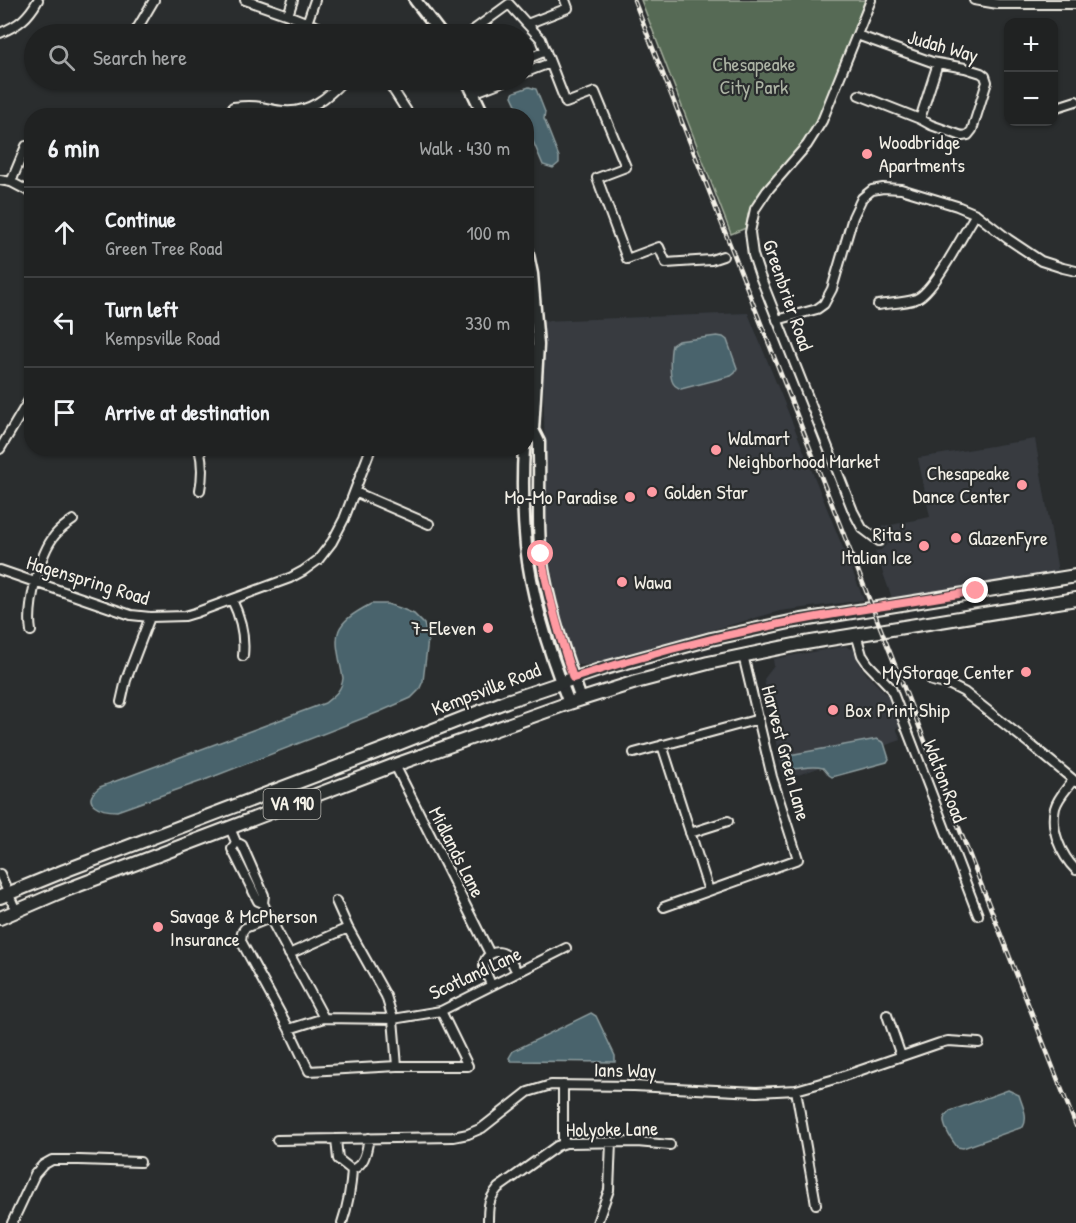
<!DOCTYPE html>
<html lang="en">
<head>
<meta charset="utf-8">
<style>
  body { margin:0; font-family:"Patrick Hand",sans-serif; background:#2d2f2f; color:#f1f3f6 }
  .controls { position:absolute; right:18px; top:18px; display:grid; overflow:hidden; border-radius:12px; box-shadow:0 2px 4px #0004 }
  .controls button { width:54px; height:54px; display:grid; place-items:center; padding:0; border:0; border-bottom:2px solid #3d3f40; background:#202222; color:#f1f3f6; font:30px sans-serif }
  .stop { position:absolute; width:18px; height:18px; margin:-14px; border:4px solid #ff9aa2; border-radius:50%; background:#fff }
  .stop.end { background:#ff9aa2; border-color:#fff; box-shadow:0 2px 6px #0008 }
  .list { margin:0; padding:0; list-style:none }
  h2 { display:flex; justify-content:space-between; align-items:center; height:78px; margin:0; padding:0 24px; font-size:26px }
  h2 small { font-size:20px; font-weight:400; color:#a2a4a5 }
  .list li { display:grid; grid-template-columns:39px 1fr auto; gap:18px; align-items:center; box-sizing:border-box; height:90px; padding:0 24px; border-top:2px solid #3d3f40 }
  .list b { display:block; font-size:22px; white-space:nowrap }
  .list p { margin:0; font-size:20px; white-space:nowrap; color:#a2a4a5 }
  .list em { font-size:20px; font-style:normal; color:#a2a4a5 }
  .icon { flex:none; width:33px; height:33px; fill:none; stroke:currentColor; stroke-width:2; stroke-linecap:round; stroke-linejoin:round }
  .map { position:relative; flex:none; width:1076px; height:1223px; overflow:hidden }
  .search { position:absolute; background:#202222; box-shadow:0 2px 4px #0004; left:24px; top:24px; width:510px; height:66px; display:flex; align-items:center; gap:15px; box-sizing:border-box; padding:0 21px; border-radius:33px; color:#a2a4a5; font-size:22px }
  .panel { position:absolute; background:#202222; box-shadow:0 2px 4px #0004; left:24px; top:108px; width:510px; height:348px; border-radius:24px }
  .map>svg:first-child { display:block }
  .built { fill:#373b41 }
  .green { fill:#566a54; stroke:#a5ae9e; stroke-width:1.5 }
  .water { fill:#48646c; stroke:#8d9c9e; stroke-width:1.5 }
  .lines { fill:none; stroke-linecap:round; stroke-linejoin:round }
  .street-casing { stroke:#f4f1e8; stroke-width:12 }
  .secondary-casing { stroke:#f4f1e8; stroke-width:15 }
  .primary-casing { stroke:#f4f1e8; stroke-width:16 }
  .street { stroke:#2a2d2e; stroke-width:8 }
  .secondary { stroke:#2a2d2e; stroke-width:10 }
  .primary { stroke:#2a2d2e; stroke-width:12 }
  .rail-casing { stroke:#f4f1e8; stroke-width:4.5 }
  .rail { stroke:#2a2d2e; stroke-width:2; stroke-dasharray:7; stroke-linecap:butt }
  .route { stroke:#ff9aa2; stroke-width:8 }
  .poi-dot { fill:#ff9aa2; stroke:#2a2d2e; stroke-width:2 }
  .labels { text-anchor:middle; stroke-width:4.5; stroke-linejoin:round; paint-order:stroke }
  .shield { fill:#2a2d2e; stroke:#b7b6b0; stroke-width:1.5 }
  .shield-label { font-size:18px; font-weight:bold; fill:#f4f1e8 }
  .street-label { font-size:20px; fill:#f4f1e8; stroke:#2a2d2e }
  .park-label { font-size:20px; fill:#adb4a5; stroke:#2a2d2e }
  .poi-label { font-size:20px; fill:#f4f1e8; stroke:#2a2d2e; text-anchor:start }
</style>
</head>
<body>
<div class="map">
<svg width="1076" height="1223" viewBox="0 0 1076 1223">
  <rect width="100%" height="100%" fill="#2a2d2e"/>
  <filter id="ink" filterUnits="userSpaceOnUse"><feTurbulence type="fractalNoise" baseFrequency=".0167" numOctaves="2"/><feDisplacementMap in="SourceGraphic" scale="12" xChannelSelector="R" yChannelSelector="G"/><feConvolveMatrix kernelMatrix="1 2 1 2 8 2 1 2 1" color-interpolation-filters="sRGB"/></filter>
  <g filter="url(#ink)">
    <path class="built" d="M748 313 864 600 780 611 587 665H579L574 662 571 658 565 637 547 548 542 321Z
      M1035 439 1058 571 892 598 875 551 881 550 887 544V534L881 527 930 517 918 458Z
      M846 646 850 649 853 648 860 665 868 676 895 703 904 725 896 728 901 740 783 780 764 679 774 666 773 659Z"/>
    <path class="green" d="M641 0H865C844 56 825 123 783 168 779 172 774 175 770 180 757 194 747 208 746 228L731 234Z"/>
    <path class="water" d="M529 87 536 89 545 112 544 119 559 157V163L553 168 543 165 527 127 526 116 521 115 512 96 514 92Z
      M717 336 723 337 727 340 737 368 735 373 731 376 681 389C677 387 675 387 673 383 669 376 670 353 672 345L678 341Z
      M371 604H387L400 608 414 614 424 624 428 639 423 681 419 690 411 698 379 712 202 781 117 811C101 811 78 803 100 787L325 703C335 695 342 690 343 678 335 636 328 626 371 604Z
      M877 739 884 743 889 759 887 762 832 777 829 775 823 768C808 764 800 771 787 768L784 762V758L789 755Z
      M591 1013 596 1016 615 1056V1062L511 1061 509 1058 513 1051Z
      M1008 1090 1019 1095C1022 1105 1029 1117 1023 1127L963 1148 957 1147C952 1140 943 1128 944 1119 945 1115 948 1114 950 1111Z"/>
    <g class="lines">
      <g class="street-casing">
        <path id="street" d="M245 0 288 15 336 34
          M565 0 568 8 527 24 541 39 566 103 595 92 626 167 597 178 627 259 659 247 666 263 711 260 723 256
          M871 0 822 121 807 145 767 191 755 209 750 232 753 255 760 276 853 511 862 528 879 541
          M974 0 998 4H1076
          M288 15 293 0
          M307 23 315 0
          M0 33C19 25 28 18 38 0
          M134 34 154 0
          M468 34 509 4 527 24
          M857 35 932 62 965 68 981 73 985 76 987 82 972 130 968 135 962 136 931 125 920 119 859 95
          M524 60 546 51
          M524 73 550 63
          M387 80 410 116
          M473 93 507 80
          M233 107C242 106 251 105 261 107 268 108 276 111 284 111 310 113 328 97 344 80
          M1054 108 1076 101
          M920 119 938 63
          M0 180 11 182 32 193
          M11 182 26 146
          M878 305C890 303 905 303 916 299 934 292 964 232 976 214
          M777 320 817 309 824 304 832 289 853 217 862 198 872 190 883 188 901 189 957 206 976 214 1008 239 1041 261 1063 268 1076 271
          M199 448C203 463 203 475 200 490
          M0 449 32 395
          M355 492 429 524
          M0 570 131 615 150 617 185 616 195 613 290 578 303 571 318 560 332 542 344 519 371 448
          M232 600C241 618 245 636 243 656
          M31 631C27 607 39 554 55 535 60 529 67 524 73 520
          M856 634 862 655 868 664 891 688 978 915
          M932 681 950 685 964 692 1030 744 1076 782
          M121 702 126 680 150 617
          M662 745 709 891
          M634 753 759 719
          M395 765 490 954
          M1073 780C1067 789 1058 797 1055 808 1050 830 1061 855 1076 870
          M230 828 236 842 242 845 264 895 263 903 270 918 324 1018
          M690 833 728 821
          M236 842 232 849 258 901 263 903
          M0 874 16 911
          M336 901 348 928 386 996 393 1019 397 1066
          M664 907 798 859 772 777 743 655
          M270 918 245 928 242 932 241 941 289 1029 309 1071 397 1066H468L441 1011
          M289 954 348 928
          M491 985C489 979 485 972 484 966 483 955 497 948 506 955 511 959 514 967 517 972
          M887 1015 901 1056
          M289 1029 324 1018 393 1019 441 1011 566 948
          M796 1090 816 1204
          M336 1139 338 1159 352 1170C366 1163 366 1152 369 1138
          M277 1140 453 1137 468 1134 482 1128 528 1092 551 1085 634 1086 757 1092 796 1090 835 1079 940 1043 948 1041 979 1043
          M563 1144V1085
          M12 1223 35 1174 43 1165 52 1160H79L140 1162
          M342 1223C348 1205 351 1188 352 1170
          M488 1223C488 1207 488 1200 498 1188L557 1146 566 1143 637 1142 670 1145
          M597 1223 609 1190 611 1142"/>
      </g>
      <g class="secondary-casing">
        <path id="secondary" d="M415 0 441 34
          M467 80 484 116
          M526 245 532 274 538 345 533 430 539 442V455C540 488 537 524 541 557 548 605 564 653 581 699
          M524 448C522 481 523 514 526 546 531 595 551 657 569 703"/>
      </g>
      <g class="primary-casing">
        <path id="primary" d="M0 897 64 871 390 747 507 701 605 668 711 639 790 622 1076 576
          M0 918 58 893 395 765 569 703 636 682 708 663 799 644 1076 599"/>
      </g>
      <use href="#street" class="street"/>
      <use href="#secondary" class="secondary"/>
      <use href="#primary" class="primary"/>
      <g class="rail-casing">
        <path id="rail" d="M634 0 1076 1126"/>
      </g>
      <use href="#rail" class="rail"/>
    </g>
  </g>
  <g class="lines" filter="url(#ink)">
    <path class="route" d="M541 554C548 597 560 637 573 678 644 655 717 636 790 622 852 610 914 602 976 591"/>
  </g>
  <g class="poi-dot">
    <circle cx="867" cy="154" r="6"/>
    <circle cx="716" cy="450" r="6"/>
    <circle cx="1022" cy="485" r="6"/>
    <circle cx="652" cy="492" r="6"/>
    <circle cx="630" cy="497" r="6"/>
    <circle cx="956" cy="538" r="6"/>
    <circle cx="924" cy="546" r="6"/>
    <circle cx="622" cy="582" r="6"/>
    <circle cx="488" cy="628" r="6"/>
    <circle cx="1026" cy="672" r="6"/>
    <circle cx="833" cy="710" r="6"/>
    <circle cx="158" cy="927" r="6"/>
  </g>
  <g class="labels">
    <rect class="shield" x="263.5" y="789" width="57" height="30" rx="4.5"/>
    <g class="shield-label">
      <text x="292" y="810">VA 190</text>
    </g>
    <g class="street-label">
      <text transform="translate(943 46) rotate(16)" y="7">Judah Way</text>
      <text transform="translate(788 295) rotate(71)" y="7">Greenbrier Road</text>
      <text transform="translate(88 580) rotate(17)" y="7">Hagenspring Road</text>
      <text transform="translate(486 689) rotate(-21)" y="7">Kempsville Road</text>
      <text transform="translate(786 753) rotate(75)" y="7">Harvest Green Lane</text>
      <text transform="translate(945 781) rotate(69)" y="7">Walton Road</text>
      <text transform="translate(457 852) rotate(63)" y="7">Midlands Lane</text>
      <text transform="translate(475 973) rotate(-25)" y="7">Scotland Lane</text>
      <text transform="translate(625 1070) rotate(1)" y="7">Ians Way</text>
      <text transform="translate(612 1129) rotate(-1)" y="7">Holyoke Lane</text>
    </g>
    <g class="park-label">
      <text x="754" y="71">Chesapeake<tspan x="754" dy="23">City Park</tspan></text>
    </g>
    <g class="poi-label">
      <text x="879" y="149">Woodbridge<tspan x="879" dy="23">Apartments</tspan></text>
      <text x="728" y="445">Walmart<tspan x="728" dy="23">Neighborhood Market</tspan></text>
      <text x="1010" y="480" text-anchor="end">Chesapeake<tspan x="1010" dy="23">Dance Center</tspan></text>
      <text x="664" y="499">Golden Star</text>
      <text x="618" y="504" text-anchor="end">Mo-Mo Paradise</text>
      <text x="912" y="541" text-anchor="end">Rita's<tspan x="912" dy="23">Italian Ice</tspan></text>
      <text x="968" y="545">GlazenFyre</text>
      <text x="634" y="589">Wawa</text>
      <text x="476" y="635" text-anchor="end">7-Eleven</text>
      <text x="1014" y="679" text-anchor="end">MyStorage Center</text>
      <text x="845" y="717">Box Print Ship</text>
      <text x="170" y="923">Savage &amp; McPherson<tspan x="170" dy="23">Insurance</tspan></text>
    </g>
  </g>
</svg>
<div class="controls">
<button>+</button>
<button>−</button>
</div>
<div class="stop" style="left:541px;top:554px"></div>
<div class="stop end" style="left:976px;top:591px"></div>
<div class="search"><svg class="icon" aria-label="search" viewBox="0 0 24 24"><circle cx="10" cy="10" r="6"/><path d="M15 15l6 6"/></svg>Search here</div>
<section class="panel">
<h2>6 min<small>Walk · 430 m</small></h2>
<ul class="list">
<li><svg class="icon" aria-label="ahead" viewBox="0 0 24 24"><path d="M12 20V5M6 11l6-6 6 6"/></svg><div><b>Continue</b><p>Green Tree Road</p></div><em>100 m</em></li>
<li><svg class="icon" aria-label="left" viewBox="0 0 24 24"><path d="M17 20v-9H6M10 6l-5 5 5 5"/></svg><div><b>Turn left</b><p>Kempsville Road</p></div><em>330 m</em></li>
<li><svg class="icon" aria-label="arrive" viewBox="0 0 24 24"><path d="M6 21V4h12l-3 4 3 4H6"/></svg><div><b>Arrive at destination</b></div></li>
</ul>
</section>
</div>
</body>
</html>
